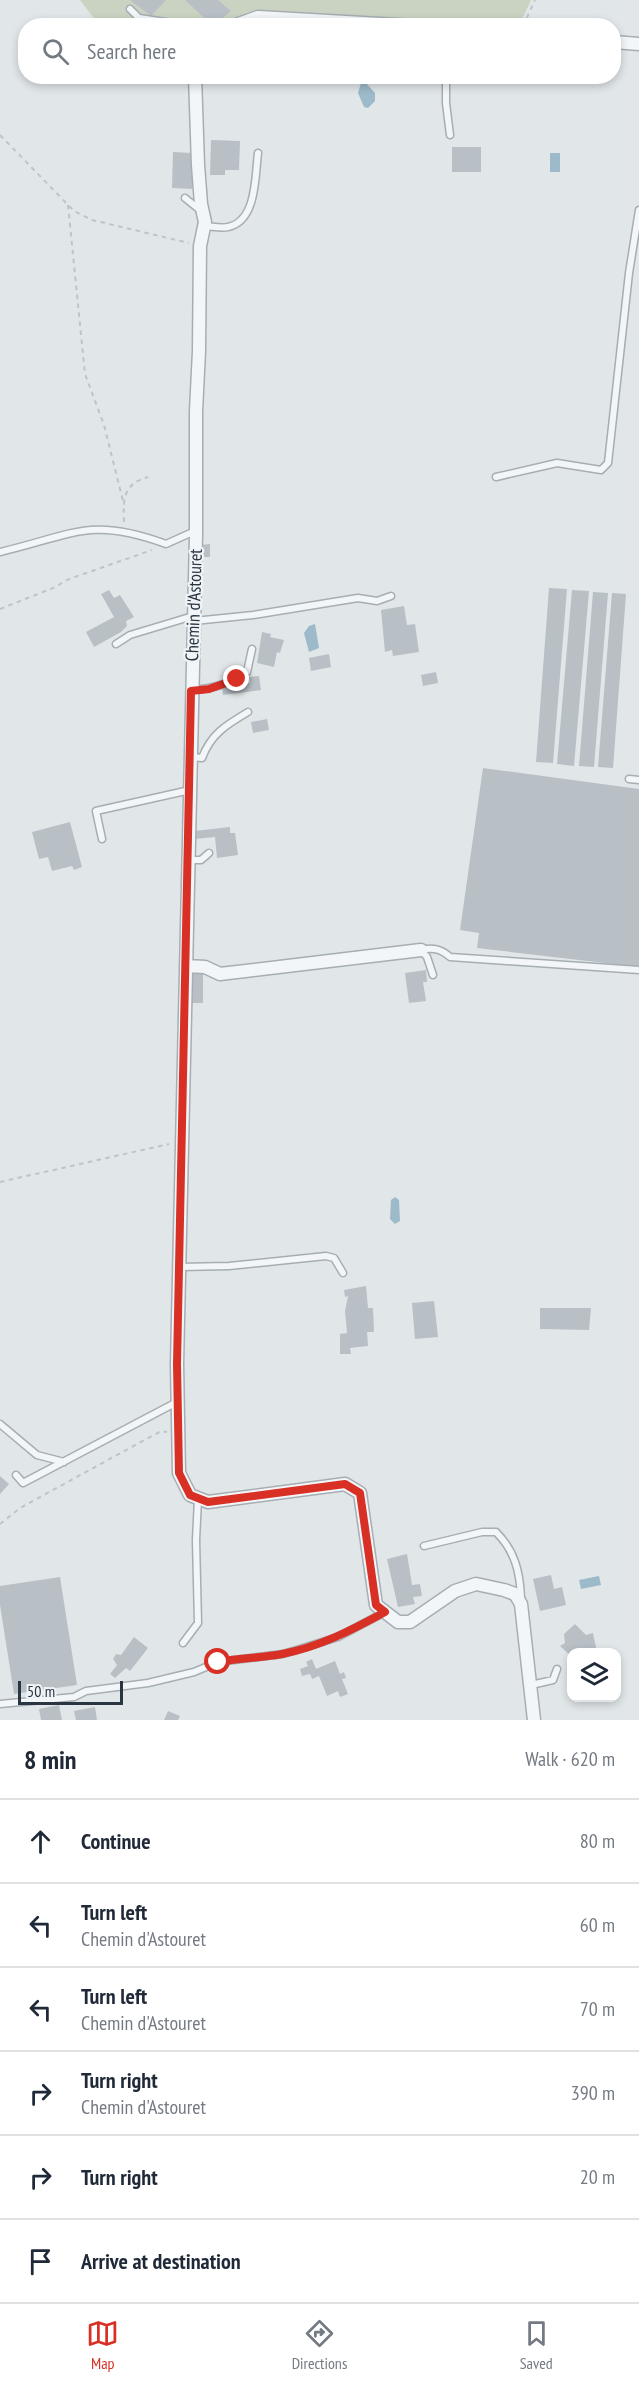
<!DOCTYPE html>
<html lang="en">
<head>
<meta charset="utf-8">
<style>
  body { margin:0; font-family:"PT Sans Narrow",sans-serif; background:#f2f2f3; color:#1f2937 }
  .controls { position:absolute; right:18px; bottom:18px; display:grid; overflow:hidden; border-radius:12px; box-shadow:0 3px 9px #0003 }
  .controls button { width:54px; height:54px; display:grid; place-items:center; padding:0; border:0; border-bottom:2px solid #e0e1e3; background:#fff; color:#1f2937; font:30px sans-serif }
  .scale { position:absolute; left:18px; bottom:15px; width:105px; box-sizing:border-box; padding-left:6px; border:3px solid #293641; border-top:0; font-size:16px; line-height:21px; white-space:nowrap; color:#293641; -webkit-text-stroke:4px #f0f4f7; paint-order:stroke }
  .stop { position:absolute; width:18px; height:18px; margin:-14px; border:4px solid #d93025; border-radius:50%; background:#fff }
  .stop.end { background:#d93025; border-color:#fff; box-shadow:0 2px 6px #0008 }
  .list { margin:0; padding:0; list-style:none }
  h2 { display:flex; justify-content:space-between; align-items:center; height:78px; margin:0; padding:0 24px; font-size:26px }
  h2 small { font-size:20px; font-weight:400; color:#747a83 }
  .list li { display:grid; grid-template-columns:39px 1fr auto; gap:18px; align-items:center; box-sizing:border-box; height:84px; padding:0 24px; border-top:2px solid #e0e1e3 }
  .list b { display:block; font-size:22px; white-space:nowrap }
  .list p { margin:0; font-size:20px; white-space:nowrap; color:#747a83 }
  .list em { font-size:20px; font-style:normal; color:#747a83 }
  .icon { flex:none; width:33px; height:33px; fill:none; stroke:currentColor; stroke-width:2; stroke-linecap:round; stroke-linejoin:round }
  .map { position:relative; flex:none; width:639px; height:1720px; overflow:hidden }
  .search { position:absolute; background:#fff; box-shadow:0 3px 9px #0003; left:18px; right:18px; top:18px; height:66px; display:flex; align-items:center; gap:15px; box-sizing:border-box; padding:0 21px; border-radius:24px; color:#747a83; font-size:22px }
  .sheet { height:582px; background:#fff }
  nav { display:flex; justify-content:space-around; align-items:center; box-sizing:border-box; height:84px; border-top:2px solid #e0e1e3; background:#fff; font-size:16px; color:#747a83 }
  nav a { display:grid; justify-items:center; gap:3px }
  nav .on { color:#d93025 }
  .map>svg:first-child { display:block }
  .green { fill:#cad3c2 }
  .water { fill:#9cbac9 }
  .building { fill:#b8c0c6 }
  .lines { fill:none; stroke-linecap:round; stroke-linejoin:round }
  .lane-casing { stroke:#a6aeb3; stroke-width:9 }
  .street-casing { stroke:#a6aeb3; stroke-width:15 }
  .path { stroke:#bec4c8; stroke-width:2; stroke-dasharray:4.5 4.5; stroke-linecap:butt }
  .lane { stroke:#f3f6f8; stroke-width:6 }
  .street { stroke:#f3f6f8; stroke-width:12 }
  .route { stroke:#d93025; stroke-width:8 }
  .labels { text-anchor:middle; stroke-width:4.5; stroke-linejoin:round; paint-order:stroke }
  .street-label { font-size:18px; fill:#293641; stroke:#f0f4f7 }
</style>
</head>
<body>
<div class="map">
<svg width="639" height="1720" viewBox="0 0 639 1720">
  <rect width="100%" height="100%" fill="#e1e6e9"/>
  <path class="green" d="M80 0H531L519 26 253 14 219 25H99Z"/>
  <path class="water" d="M359 77H364L365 82 375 93V101L368 108 364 107 358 93 361 83Z
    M550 153H560V172H550Z
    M315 624 319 648 309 652 304 633 309 626Z
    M395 1197 399 1200 400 1221 395 1224 390 1219 391 1200Z
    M599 1576 601 1585 581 1589 579 1580Z"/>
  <path class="building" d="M130 0H166L151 16Z
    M185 0H218L231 11 213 26Z
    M211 140 240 141 239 170H225V175H210Z
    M452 147H481V172H452Z
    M173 152 192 153V189L172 188Z
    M210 544V557H201V545Z
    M549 588 567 589 553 763 536 762Z
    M109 590 114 598 120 595 134 617 126 621 127 626 121 632 94 647 86 632 114 617 101 594Z
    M572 590 589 591 574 766 557 764Z
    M593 592 608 593 594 767 579 766Z
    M612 593 626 594 613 768 598 767Z
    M404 606 407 625 415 624 419 652 393 656 392 650 385 652 381 610Z
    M262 632 271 634 270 637 284 640 280 653 277 652 274 667 257 663Z
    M329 654 331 667 311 671 309 658Z
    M436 672 438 683 423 686 421 675Z
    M259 676 261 690 223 695 222 687 250 683 249 677Z
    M267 719 269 730 253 733 251 722Z
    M483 768 639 789V967L477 948 479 933 460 930Z
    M70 822 82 867 74 870 72 866 52 871 48 857 39 859 32 832Z
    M230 827V833H235L238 855 217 858 215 837 195 839 194 831Z
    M426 970 427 982H423L426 1001 409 1003 405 973Z
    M193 973H203V1003H189V985L193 984Z
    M366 1286 368 1308H373L374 1332H367L368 1346 350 1348 351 1354H340V1334L347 1333 345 1311 348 1296 345 1297 344 1290Z
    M434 1301 438 1337 415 1339 412 1303Z
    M540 1308H591L589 1330 540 1329Z
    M0 1476 9 1484 0 1494Z
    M407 1554 412 1585 420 1584 422 1596 413 1597 415 1604 398 1607 387 1559Z
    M551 1575 554 1589 562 1587 566 1605 540 1611 533 1579Z
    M60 1577 77 1685 14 1694 0 1605V1586Z
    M575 1624 586 1635 593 1633 597 1652H572V1657L560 1646 565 1643 564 1634Z
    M134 1637 148 1648 130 1671 126 1668 115 1678 110 1674 117 1665 113 1659 116 1654 121 1655Z
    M312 1659 316 1669 335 1661 340 1674 344 1672 346 1678 342 1679 348 1694 340 1697 338 1691 327 1696 319 1676 312 1679 310 1674 302 1676 300 1669 308 1666 306 1662Z
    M59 1705 62 1720H41L39 1709Z
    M95 1707 97 1720H76L74 1711Z
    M168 1711 180 1716 178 1720H164Z"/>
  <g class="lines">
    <g class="lane-casing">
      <path id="lane" d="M130 9 139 18 192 26
        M446 76V103L450 135
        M185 198 200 210
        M204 226C211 226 221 229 228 227 257 221 255 176 258 153
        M496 477 557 463 601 470 608 463 629 273 639 210
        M0 552C73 535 90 516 166 544L195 531
        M194 621 253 615 358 598 377 601 391 596
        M116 644 130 635 193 616
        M192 690C213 689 230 684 247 672L252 649
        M191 757 202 758C211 734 226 725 248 712
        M629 779 639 780
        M102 839 96 811 190 790
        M189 860H201L209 853
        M421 950C433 947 441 949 450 957L639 970
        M421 950 427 957 433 975
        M180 1267 229 1266 326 1256 334 1258 343 1273
        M0 1424 37 1455 64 1462
        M16 1475 23 1483 177 1402
        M424 1546 482 1532H496C515 1551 520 1572 521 1598
        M183 1643 198 1623 196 1540 198 1499
        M531 1685 553 1680 557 1669
        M0 1704 74 1697 86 1691 148 1683 194 1672 218 1662 283 1654 303 1648 338 1637 385 1612"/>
    </g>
    <g class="street-casing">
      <path id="street" d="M233 26 258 17 415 26
        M614 42 639 44
        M195 76 198 165 201 204 205 222 200 246 199 351 196 411V535L177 1364 179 1473 190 1495 208 1502 345 1484 360 1493 376 1605 398 1622H410L455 1591 476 1584 504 1590 515 1594 521 1604 534 1720
        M186 966 205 967 220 974 421 950"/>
    </g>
    <path class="path" d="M523 26 535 0
      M0 135 74 211 92 220 189 243
      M68 205 85 374 104 425 124 505
      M124 522C123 499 123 484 148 477
      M0 609 53 588 69 579 152 550
      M0 1182 169 1144
      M0 1524 20 1508 161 1431 167 1432"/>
    <use href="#lane" class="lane"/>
    <use href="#street" class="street"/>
  </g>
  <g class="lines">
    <path class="route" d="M218 1662C239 1658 261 1658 282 1654 319 1647 352 1630 385 1612L376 1605 360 1493 345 1484 208 1502 190 1495 179 1473 177 1364 191 691 209 689 237 679"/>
  </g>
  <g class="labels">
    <g class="street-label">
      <text transform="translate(194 605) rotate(-88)" y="6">Chemin d'Astouret</text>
    </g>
  </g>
</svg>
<div class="controls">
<button><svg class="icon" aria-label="layers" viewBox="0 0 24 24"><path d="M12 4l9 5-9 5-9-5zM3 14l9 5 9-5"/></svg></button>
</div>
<div class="scale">50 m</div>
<div class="stop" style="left:218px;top:1662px"></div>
<div class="stop end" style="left:237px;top:679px"></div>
<div class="search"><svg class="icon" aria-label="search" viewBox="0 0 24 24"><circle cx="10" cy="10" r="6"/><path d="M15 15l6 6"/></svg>Search here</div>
</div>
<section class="sheet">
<h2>8 min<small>Walk · 620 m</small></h2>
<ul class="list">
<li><svg class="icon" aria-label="ahead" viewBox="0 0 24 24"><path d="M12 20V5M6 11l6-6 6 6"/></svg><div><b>Continue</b></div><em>80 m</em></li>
<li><svg class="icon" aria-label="left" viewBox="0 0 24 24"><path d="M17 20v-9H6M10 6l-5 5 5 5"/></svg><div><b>Turn left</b><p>Chemin d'Astouret</p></div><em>60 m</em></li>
<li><svg class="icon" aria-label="left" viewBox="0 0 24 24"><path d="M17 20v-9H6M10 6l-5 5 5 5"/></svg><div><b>Turn left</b><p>Chemin d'Astouret</p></div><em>70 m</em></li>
<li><svg class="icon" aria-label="right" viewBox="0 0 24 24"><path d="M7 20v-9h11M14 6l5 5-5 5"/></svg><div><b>Turn right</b><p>Chemin d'Astouret</p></div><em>390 m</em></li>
<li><svg class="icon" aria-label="right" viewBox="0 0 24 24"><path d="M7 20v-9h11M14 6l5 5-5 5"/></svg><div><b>Turn right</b></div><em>20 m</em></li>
<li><svg class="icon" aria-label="arrive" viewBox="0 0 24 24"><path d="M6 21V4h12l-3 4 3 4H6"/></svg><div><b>Arrive at destination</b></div></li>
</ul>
</section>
<nav>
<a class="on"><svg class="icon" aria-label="map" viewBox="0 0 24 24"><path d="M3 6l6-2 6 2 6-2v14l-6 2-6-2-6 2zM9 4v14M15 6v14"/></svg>Map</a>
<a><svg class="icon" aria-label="directions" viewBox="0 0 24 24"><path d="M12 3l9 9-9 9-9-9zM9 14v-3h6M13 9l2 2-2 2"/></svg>Directions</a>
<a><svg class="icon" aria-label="saved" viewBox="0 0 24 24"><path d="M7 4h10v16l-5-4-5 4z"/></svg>Saved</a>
</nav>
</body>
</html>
